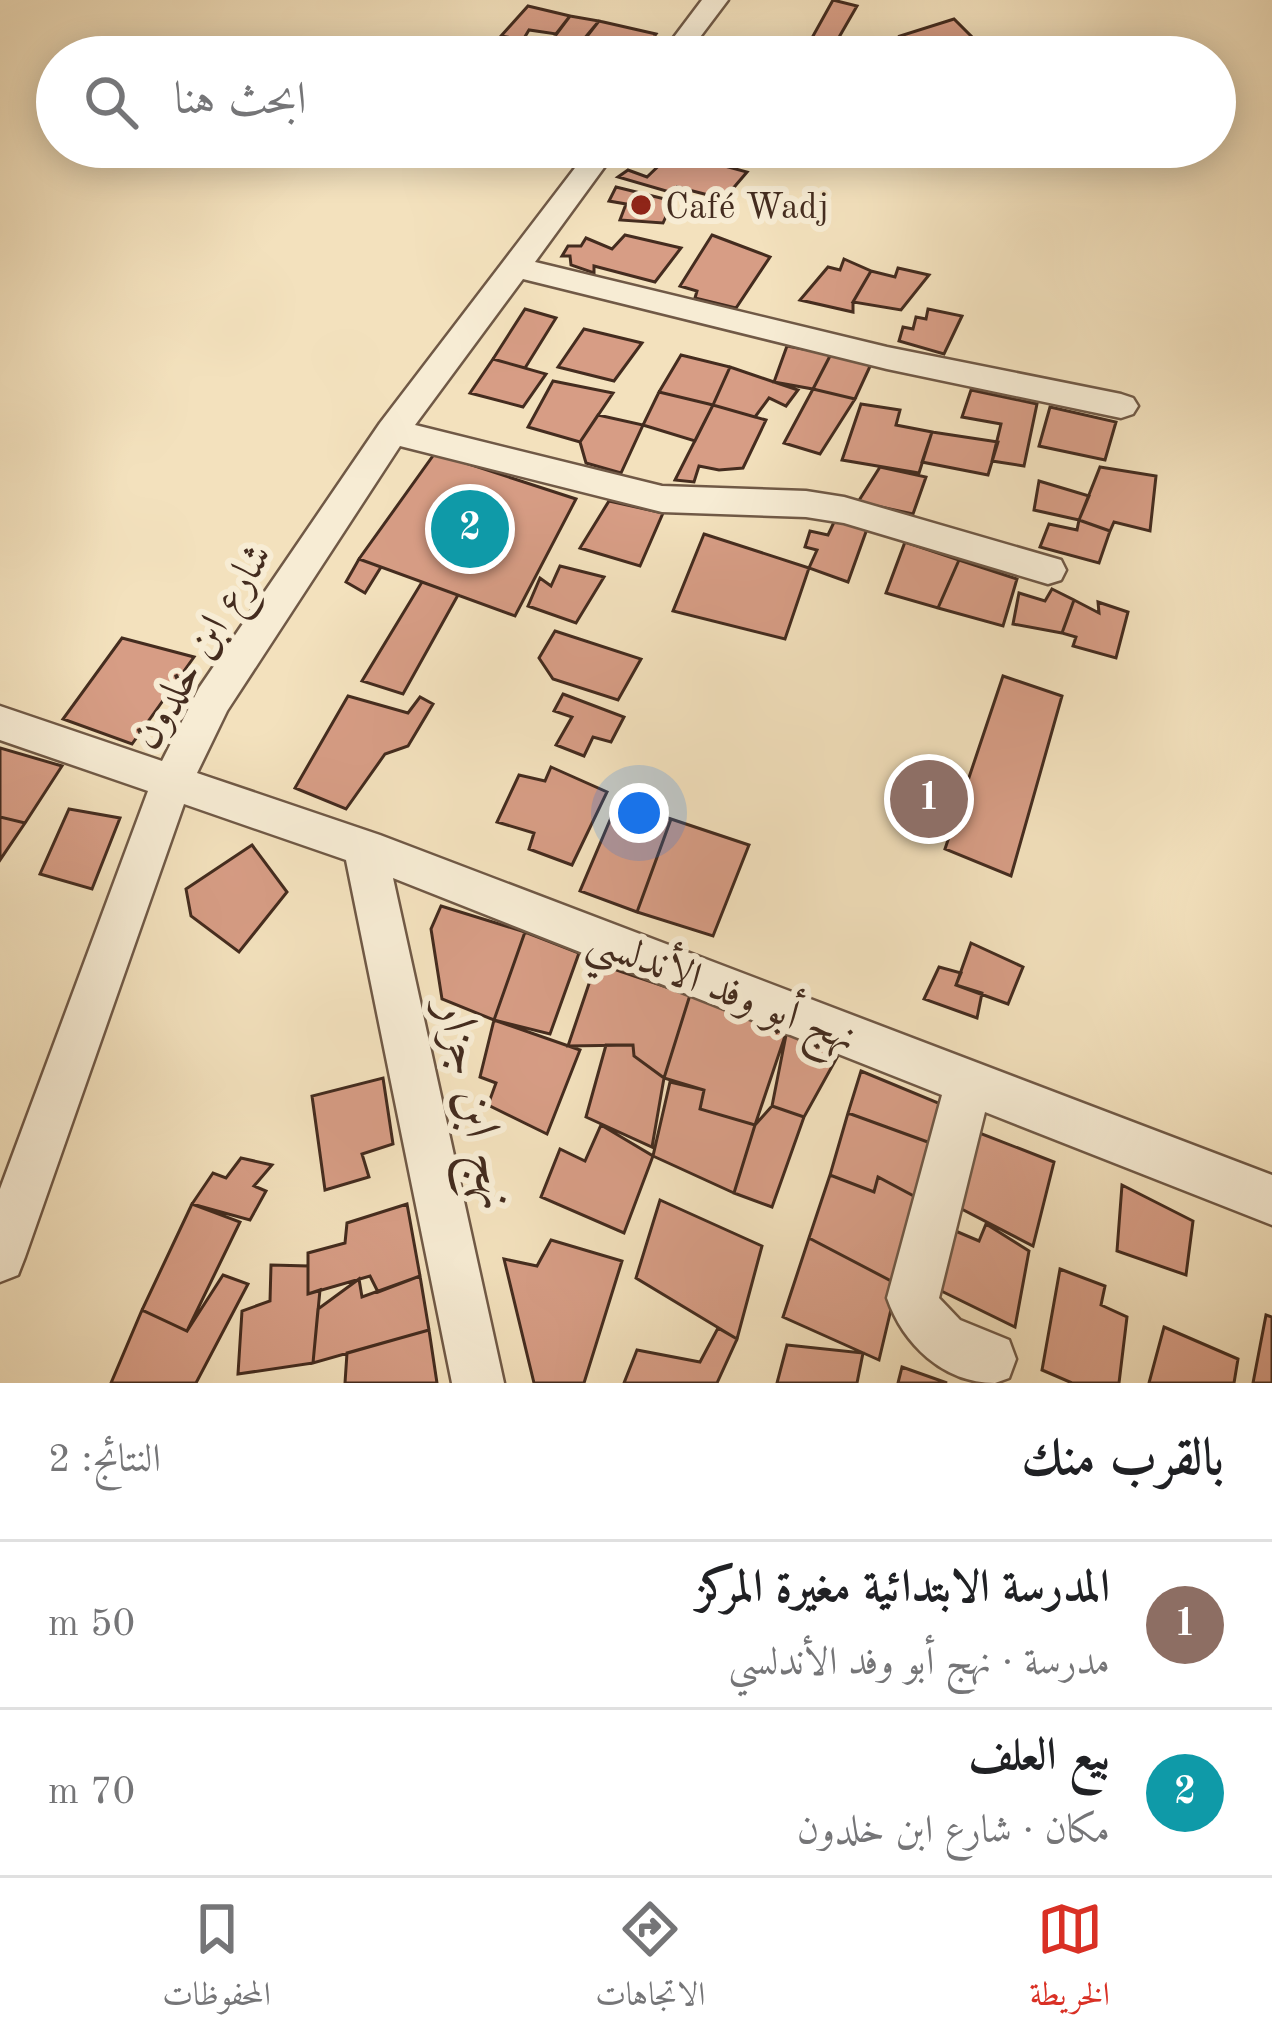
<!DOCTYPE html>
<html lang="ar">
<head>
<meta charset="utf-8">
<style>
  body { margin:0; font-family:"Old Standard TT",Amiri,serif; background:#f6f6f6; color:#202124; direction:rtl }
  .you { position:absolute; left:639px; top:813px; width:42px; height:42px; margin:-30px; border:9px solid #fff; border-radius:50%; background:#1a73e8; box-shadow:0 0 0 18px #1a73e833 }
  .badge { display:grid; place-items:center; width:78px; height:78px; border-radius:50%; background:#d93025; color:#fff; font-size:39px; font-weight:700 }
  .pin { position:absolute; translate:-50% -50%; border:6px solid #fff; box-shadow:0 3px 12px #0006 }
  .list { margin:0; padding:0; list-style:none }
  h2 { display:flex; justify-content:space-between; align-items:center; height:156px; margin:0; padding:0 48px; font-size:51px }
  h2 small { font-size:39px; font-weight:400; color:#757577 }
  .list li { display:grid; grid-template-columns:78px 1fr auto; gap:36px; align-items:center; box-sizing:border-box; height:168px; padding:0 48px; border-top:3px solid #e0e0e0 }
  .list b { display:block; font-size:45px; white-space:nowrap }
  .list p { margin:0; font-size:39px; white-space:nowrap; color:#757577 }
  .list em { font-size:39px; font-style:normal; color:#757577 }
  .icon { flex:none; width:66px; height:66px; fill:none; stroke:currentColor; stroke-width:2; stroke-linecap:round; stroke-linejoin:round }
  .map { position:relative; flex:none; width:1272px; height:1383px; overflow:hidden; direction:ltr }
  .search { position:absolute; background:#fff; box-shadow:0 6px 30px #0003; left:36px; right:36px; top:36px; height:132px; display:flex; align-items:center; gap:30px; box-sizing:border-box; padding:0 42px; border-radius:66px; color:#757577; font-size:45px }
  .sheet { height:492px; background:#fff }
  nav { display:flex; justify-content:space-around; align-items:center; box-sizing:border-box; height:168px; border-top:3px solid #e0e0e0; background:#fff; font-size:33px; color:#757577 }
  nav a { display:grid; justify-items:center; gap:6px }
  nav .on { color:#d93025 }
  .map>svg:first-child { display:block }
  .building { fill:#d79d85; stroke:#442c1f; stroke-width:3 }
  .lines { fill:none; stroke-linecap:round; stroke-linejoin:round }
  .minor-casing { stroke:#705946; stroke-width:5 }
  .minor { fill:#f7ecd4; fill-rule:evenodd }
  .poi-dot { fill:#8f2418; stroke:#f7ecd4; stroke-width:4.5 }
  .labels { text-anchor:middle; stroke-width:12; stroke-linejoin:round; paint-order:stroke }
  .far-poi-label { font-size:36px; fill:#442c1f; stroke:#f7ecd4; text-anchor:start }
  .street-label { font-size:42px; fill:#442c1f; stroke:#f7ecd4 }
  .near-street-label { font-size:51px; fill:#442c1f; stroke:#f7ecd4 }
</style>
</head>
<body>
<div class="map">
<svg width="1272" height="1383" viewBox="0 0 1272 1383">
  <rect width="100%" height="100%" fill="#f3e1bd"/>
  <filter id="stains"><feTurbulence type="fractalNoise" baseFrequency=".00167" numOctaves="4"/><feColorMatrix values="0 0 0 0 .2 0 0 0 0 .09 0 0 0 0 .02 0 0 0 .5 -.17"/></filter>
  <radialGradient id="worn" r=".72"><stop offset=".6" stop-color="#630" stop-opacity="0"/><stop offset="1" stop-color="#630" stop-opacity=".3"/></radialGradient>
  <path class="building" d="M833 0 857 6 838 39 855 54 873 56 909 47 900 36 954 19 984 49 950 57H831L813 36Z
    M528 6 570 16 556 34 529 30 523 40 501 36Z
    M570 16 599 21 578 48 549 44Z
    M599 21 656 34 646 48 583 40Z
    M673 152 747 172 724 199 677 187 673 193 618 177 628 170 647 177Z
    M616 187 673 201 663 223 620 220 626 204 609 201Z
    M625 235 681 248 655 282 594 266V273L571 265 570 256H562L568 246H581L586 238 612 249Z
    M712 235 770 257 736 308 695 298 697 291 680 286Z
    M844 259 871 271 853 302V312L800 300 828 267 840 270Z
    M898 268 929 275 901 310 853 302 871 271 895 277Z
    M525 309 556 318 525 368 493 359Z
    M928 309 962 316 944 354 899 341 903 327 913 329 916 317 926 319Z
    M584 329 642 343 614 381 558 367Z
    M787 346 831 354 813 389 774 382Z
    M831 354 872 362 855 399 813 389Z
    M681 355 730 367 713 405 659 392Z
    M493 359 546 374 523 407 470 393Z
    M730 367 774 382 798 390 786 406 769 398 755 417 713 405Z
    M553 381 613 393 580 442 528 427Z
    M813 389 855 399 820 454 784 443Z
    M971 390 1037 404 1024 466 992 461 1001 424 962 417Z
    M659 392 713 405 695 441 643 425Z
    M861 404 900 410 896 425 932 432 919 473 842 460Z
    M713 405 766 420 743 468 719 470 699 466 694 482 675 480Z
    M1050 407 1116 422 1105 460 1039 446Z
    M598 415 643 425 621 473 586 463 580 442Z
    M932 432 998 442 988 475 922 462Z
    M435 453 576 499 515 616 359 559Z
    M880 467 926 477 913 514 858 502Z
    M1100 467 1156 476 1150 531 1114 522 1110 531 1079 520Z
    M1039 481 1089 496 1079 520 1034 510Z
    M609 501 663 513 640 566 580 548Z
    M835 520 867 529 848 582 809 568 817 550 805 547 810 531 828 535Z
    M1079 520 1110 531 1099 563 1040 547 1049 524 1077 530Z
    M704 534 809 568 785 639 673 611Z
    M905 542 959 560 938 608 886 593Z
    M359 559 381 567 365 593 346 582Z
    M959 560 1017 579 1003 626 938 608Z
    M560 566 604 577 576 623 528 606 540 578 551 586Z
    M422 582 458 595 403 694 362 681Z
    M1052 589 1074 600 1062 633 1013 624 1019 593 1045 601Z
    M1074 600 1099 613 1098 602 1128 612 1116 658 1073 646 1076 637 1062 633Z
    M555 631 641 659 618 700 553 679 539 658Z
    M122 638 194 657 132 744 63 719Z
    M1003 676 1062 696 1011 876 945 849Z
    M563 694 624 717 611 742 593 737 584 756 556 745 572 717 554 711Z
    M348 696 408 713 420 697 433 704 408 746 385 754 346 809 295 788Z
    M0 748 62 766 25 823 0 817Z
    M551 767 607 792 572 865 529 849 534 833 497 822 519 775 545 781Z
    M619 799 671 819 637 912 580 891Z
    M69 809 120 818 92 889 40 874Z
    M0 817 25 823 0 860Z
    M671 819 749 845 713 936 637 912Z
    M252 845 287 892 239 952 191 916 186 889Z
    M441 906 525 932 494 1020 442 999 431 929Z
    M525 932 579 953 550 1034 494 1020Z
    M971 943 1023 967 1008 1004 956 985Z
    M596 963 690 995 664 1078 634 1056 633 1045 568 1046Z
    M939 967 961 973 956 985 982 993 977 1018 924 999Z
    M690 995 787 1030 755 1125 700 1109 704 1090 664 1078Z
    M494 1020 580 1050 547 1134 488 1105 496 1083 480 1077Z
    M787 1030 840 1052 804 1117 772 1106Z
    M606 1045H633L634 1056 664 1078 652 1147 586 1117Z
    M861 1071 948 1107 936 1145 848 1113Z
    M383 1078 393 1144 362 1154 369 1177 325 1190 312 1096Z
    M670 1082 704 1090 700 1109 755 1125 734 1193 653 1156Z
    M772 1106 804 1117 772 1207 734 1193 755 1125Z
    M848 1113 936 1145 925 1202 878 1177 874 1192 830 1175Z
    M601 1125 653 1156 624 1233 541 1197 560 1149 585 1161Z
    M964 1127 1054 1162 1033 1246 950 1203Z
    M241 1158 272 1165 254 1186 266 1191 250 1220 192 1204 213 1173 226 1178Z
    M830 1175 874 1192 878 1177 925 1202 897 1284 809 1238Z
    M1122 1185 1193 1221 1186 1275 1117 1251Z
    M660 1200 762 1246 737 1339 636 1278Z
    M192 1204 240 1222 187 1331 142 1310Z
    M407 1204 420 1276 378 1292 370 1276 308 1294V1253L345 1243 347 1223Z
    M939 1224 979 1241 986 1224 1029 1251 1015 1327 927 1284Z
    M809 1238 897 1284 879 1360 783 1317Z
    M551 1240 622 1261 584 1383H534L504 1259 537 1266Z
    M271 1265 308 1266V1294L320 1290 313 1363 238 1374 242 1311 270 1301Z
    M1060 1269 1105 1286 1101 1305 1127 1317 1119 1383H1072L1042 1370Z
    M223 1275 248 1284 196 1383H111L142 1310 187 1331Z
    M420 1276 429 1330 313 1363 318 1309 359 1279 362 1297Z
    M1266 1315 1272 1317V1383H1253Z
    M1164 1327 1238 1359 1234 1383H1149Z
    M718 1328 737 1339 717 1383H624L637 1350 700 1362Z
    M429 1330 437 1383H345L347 1353Z
    M787 1345 863 1353 857 1383H777Z
    M902 1367 947 1383H898Z"/>
  <g class="lines">
    <g class="minor-casing">
      <path id="minor" d="M702 0H728L685 57H659Z
        M591 147H619L535 262 887 347 1121 394 1133 398 1138 406 1133 414 1121 418 887 369 523 279 415 425 662 486 806 491 844 497 1061 560 1066 570 1061 580 1048 584 844 523 806 517 662 512 400 446 227 711 197 773 380 835 1272 1175V1225L985 1112 939 1298 960 1320 1009 1340 1016 1359 1009 1378 995 1383C943 1383 903 1344 887 1298L942 1095 393 878 504 1383H452L346 860 184 804 25 1257 18 1275 0 1282V1189L148 791 0 740V706L162 761 199 688 380 423Z"/>
    </g>
    <use href="#minor" class="minor"/>
  </g>
  <circle class="poi-dot" cx="641" cy="205" r="12"/>
  <g class="labels">
    <g class="far-poi-label">
      <text x="665" y="218">Café Wadj</text>
    </g>
    <g class="street-label">
      <text transform="translate(200 645) rotate(-59)" y="15">شارع ابن خلدون</text>
      <text transform="translate(723 987) rotate(21)" y="15">نهج أبو وفد الأندلسي</text>
    </g>
    <g class="near-street-label">
      <text transform="translate(478 1104) rotate(78)" y="18">نهج ابن جزار</text>
    </g>
  </g>
  <rect width="100%" height="100%" filter="url(#stains)"/>
  <rect width="100%" height="100%" fill="url(#worn)"/>
</svg>
<div class="you"></div>
<div class="pin badge" style="left:929px;top:799px;background:#8d6e63">1</div>
<div class="pin badge" style="left:470px;top:529px;background:#0f9aa8">2</div>
<div class="search"><svg class="icon" aria-label="search" viewBox="0 0 24 24"><circle cx="10" cy="10" r="6"/><path d="M15 15l6 6"/></svg>ابحث هنا</div>
</div>
<section class="sheet">
<h2>بالقرب منك<small>النتائج: 2</small></h2>
<ul class="list">
<li><span class="badge" style="background:#8d6e63">1</span><div><b>المدرسة الابتدائية مغيرة المركز</b><p>مدرسة · نهج أبو وفد الأندلسي</p></div><em>50 m</em></li>
<li><span class="badge" style="background:#0f9aa8">2</span><div><b>بيع العلف</b><p>مكان · شارع ابن خلدون</p></div><em>70 m</em></li>
</ul>
</section>
<nav>
<a class="on"><svg class="icon" aria-label="map" viewBox="0 0 24 24"><path d="M3 6l6-2 6 2 6-2v14l-6 2-6-2-6 2zM9 4v14M15 6v14"/></svg>الخريطة</a>
<a><svg class="icon" aria-label="directions" viewBox="0 0 24 24"><path d="M12 3l9 9-9 9-9-9zM9 14v-3h6M13 9l2 2-2 2"/></svg>الاتجاهات</a>
<a><svg class="icon" aria-label="saved" viewBox="0 0 24 24"><path d="M7 4h10v16l-5-4-5 4z"/></svg>المحفوظات</a>
</nav>
</body>
</html>
